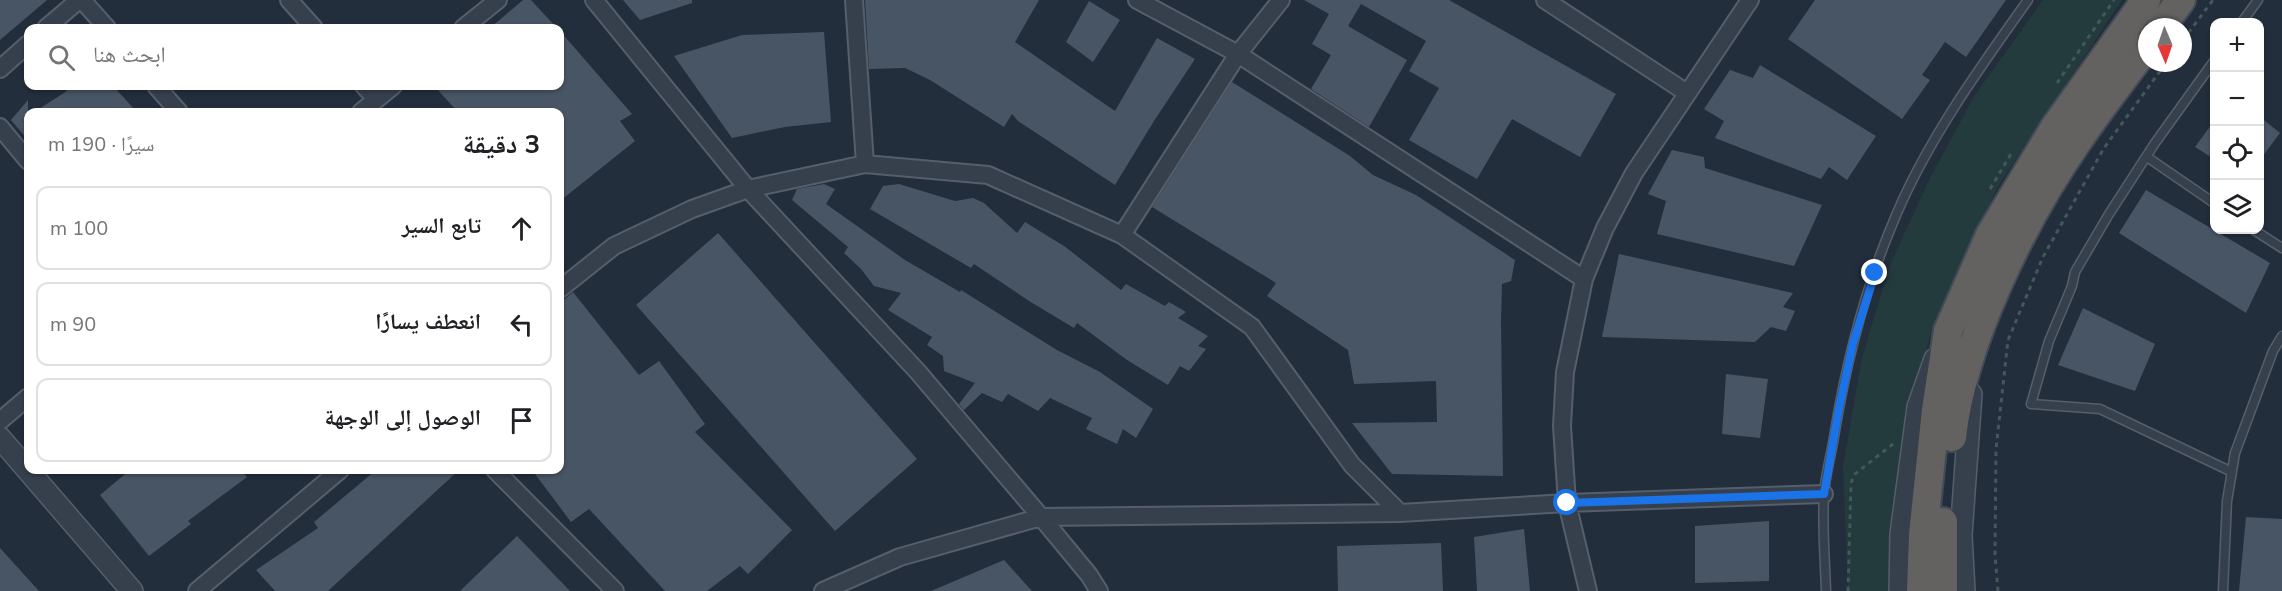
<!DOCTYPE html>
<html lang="ar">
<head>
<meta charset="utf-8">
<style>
  body { margin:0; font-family:"Nunito Sans","Noto Naskh Arabic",sans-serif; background:#f2f2f2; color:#202124; direction:rtl }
  .controls { position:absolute; right:18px; top:18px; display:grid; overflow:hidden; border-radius:12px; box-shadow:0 2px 4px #0004 }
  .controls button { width:54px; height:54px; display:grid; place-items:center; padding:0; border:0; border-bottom:2px solid #e0e0e0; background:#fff; color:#202124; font:30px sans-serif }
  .compass { position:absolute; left:2138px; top:18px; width:54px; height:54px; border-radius:50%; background:#fff; box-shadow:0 2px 4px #0004; rotate:178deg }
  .stop { position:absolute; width:18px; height:18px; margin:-14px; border:4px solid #1a73e8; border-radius:50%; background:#fff }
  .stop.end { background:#1a73e8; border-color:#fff; box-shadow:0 2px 6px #0008 }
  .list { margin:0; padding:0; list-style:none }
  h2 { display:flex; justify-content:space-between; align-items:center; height:78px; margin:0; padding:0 24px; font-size:26px }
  h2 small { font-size:20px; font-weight:400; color:#757577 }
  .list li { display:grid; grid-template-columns:39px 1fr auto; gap:18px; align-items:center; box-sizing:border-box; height:84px; margin:0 12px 12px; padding:0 12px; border:2px solid #e0e0e0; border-radius:12px }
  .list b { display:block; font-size:22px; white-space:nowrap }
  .list em { font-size:20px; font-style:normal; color:#757577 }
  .icon { flex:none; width:33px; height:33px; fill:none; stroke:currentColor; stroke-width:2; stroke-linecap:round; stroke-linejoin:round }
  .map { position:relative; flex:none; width:2282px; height:591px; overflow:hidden; direction:ltr }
  .search { position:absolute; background:#fff; box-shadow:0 2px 4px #0004; left:24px; top:24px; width:540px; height:66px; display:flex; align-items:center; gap:15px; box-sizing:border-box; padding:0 21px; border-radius:12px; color:#757577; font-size:22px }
  .panel { position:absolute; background:#fff; box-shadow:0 2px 4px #0004; left:24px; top:108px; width:540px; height:366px; border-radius:12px; direction:rtl }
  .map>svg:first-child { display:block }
  .green { fill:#243b3d }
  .building { fill:#485565 }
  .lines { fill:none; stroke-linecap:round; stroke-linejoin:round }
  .service-casing { stroke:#555e6a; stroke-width:11 }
  .minor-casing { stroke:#555e6a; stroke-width:20 }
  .tertiary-casing { stroke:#555e6a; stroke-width:24 }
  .trunk-casing { stroke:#424b57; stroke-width:32 }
  .path { stroke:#42585a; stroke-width:3; stroke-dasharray:4.5 4.5; stroke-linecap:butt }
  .service { stroke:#36404c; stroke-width:8 }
  .minor { stroke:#36404c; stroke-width:16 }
  .tertiary { stroke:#36404c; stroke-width:21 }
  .trunk { stroke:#636260; stroke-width:28 }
  .route { stroke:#1a73e8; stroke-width:8 }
</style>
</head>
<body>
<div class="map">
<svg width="2282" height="591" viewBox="0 0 2282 591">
  <rect width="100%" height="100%" fill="#232e3c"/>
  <path class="green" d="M2043 0H2122L1998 186 1930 335 1902 440 1897 476 1893 591H1848L1843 467 1862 357 1890 265 1930 178 1975 95Z"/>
  <path class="building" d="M0 0H47L0 40Z
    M523 0H531L557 28H490Z
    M623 0H692V3L640 20Z
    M865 0H1039L1015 42 1115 111 1157 38 1195 59 1154 121 1115 185 1018 121 1012 114 1004 127 930 80 905 68 869 69Z
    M1304 0H1449L1616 94 1580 157 1512 119 1477 179 1409 140 1439 88 1409 71 1426 41 1361 4 1348 26 1407 60 1369 127 1311 89 1331 55 1312 44 1329 14Z
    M1815 0H2006L1966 57 1945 42 1922 75 1930 80 1902 119 1788 39Z
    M1089 1 1120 20 1093 62 1066 42Z
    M560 31 632 114 620 121 635 141 560 201V112H458L434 86H560Z
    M824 32 831 122 785 127 732 138 674 56 742 35Z
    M1760 65 1876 136 1847 180 1829 167 1821 179 1715 138 1724 121 1704 109 1730 70 1753 78Z
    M1232 82 1350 156 1373 175 1416 195 1515 260 1511 281 1502 284 1501 321 1503 476 1392 474 1352 423 1437 422 1436 381 1354 384 1348 350 1267 296 1276 283 1152 207Z
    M61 86H113L137 112H34L67 91Z
    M28 100V140L11 120Z
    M2259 116 2280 133 2259 161Z
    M2214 121V159L2195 147Z
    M1672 150 1704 157 1705 168 1822 205 1794 266 1657 234 1666 201 1648 194Z
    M824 184 835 189 826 204 905 260 960 292 961 290 1057 350 1100 372 1153 409 1136 438 1123 429 1117 444 1086 429 1092 418 1050 398 1038 411 1008 394 1002 402 982 393 964 410 959 404 975 383 944 371 943 356 927 345 932 337 888 310 901 293 874 286 861 269 844 253 848 247 792 200 797 189Z
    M899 184 955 201 973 198 984 203 1017 233 1025 222 1064 246 1121 290 1126 284 1165 306 1169 302 1186 312 1178 318 1208 336 1198 346 1206 349 1189 371 1180 366 1168 385 1127 360 1077 323 1074 328 1029 301 974 264 971 268 870 209 883 186Z
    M2146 190 2270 263 2246 313 2119 233Z
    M718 233 917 459 835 531 636 305Z
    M1619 254 1793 293 1783 307 1795 311 1786 331 1771 327 1755 342 1602 337Z
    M573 292 639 375 659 361 705 424 695 432 792 530 748 574 740 566 707 591H665L589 509 571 522 532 470H560V303Z
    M2083 308 2155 344 2135 391 2058 365Z
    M1726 374 1768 379 1760 438 1722 434Z
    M130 470H241L247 477 188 521 191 524 149 556 100 495Z
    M376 470H459L328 591H275L256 570 318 528 314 522Z
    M2246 517 2282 519V591H2239Z
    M1769 521V581L1695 583V526Z
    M1524 529 1530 591H1477L1474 537Z
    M517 536 570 591H460Z
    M1441 543 1443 591H1338L1337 546Z
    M0 548 39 591H0Z
    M1004 560 1032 591H931Z"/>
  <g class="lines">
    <g class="service-casing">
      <path id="service" d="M2242 22 2258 0
        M2214 61 2155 143 2109 214 2075 272 2072 286 2049 341 2031 404 2100 409 2232 472
        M2147 157 2214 203
        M2254 230 2282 248
        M1826 591C1825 559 1822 527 1824 495 1825 476 1831 456 1834 437 1846 363 1867 282 1897 213 1929 138 1981 66 2028 0
        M2223 591 2227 501 2235 453 2273 351 2282 336"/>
    </g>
    <g class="minor-casing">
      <path id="minor" d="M82 0 107 28
        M289 0 314 28
        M594 0 748 189 918 372 1041 517 1089 575 1099 591
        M854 0 865 164
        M1137 0 1238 54 1584 279
        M1545 0 1687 93
        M46 28 79 0
        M463 28 498 0
        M0 69 28 44
        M156 86 179 112
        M364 86 376 99
        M361 112 393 86
        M0 127 28 161
        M1122 235 1238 54 1281 0
        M560 289 614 246 692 209 748 189 865 164 988 175 1122 235 1252 327 1352 465 1400 513
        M0 421 28 397
        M495 470 615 591
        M197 591 340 470
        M823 591 900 557 1041 517 1400 513 1567 503 1824 494
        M1588 591 1567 503 1562 426 1565 372 1584 279 1605 228 1634 173 1750 0"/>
    </g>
    <g class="tertiary-casing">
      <path id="tertiary" d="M0 438 132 591
        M1900 591 1901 534 1918 407 1935 359
        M1964 591 1961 535 1971 394"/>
    </g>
    <g class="trunk-casing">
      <path id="trunk" d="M2161 27 2181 0
        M1952 437C1962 343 2023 220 2077 142 2099 109 2124 78 2147 46
        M1943 522V591
        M1921 591 1923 535 1936 410 1948 331 1990 235 2055 127 2146 0"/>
    </g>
    <path class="path" d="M2183 40 2213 0
      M2057 83 2114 0
      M1990 189 2011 154
      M1848 591 1851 483 1855 474 1893 444
      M1998 591 1995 555 1996 449 2008 340 2043 257 2104 148 2166 63"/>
    <use href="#service" class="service"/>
    <use href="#minor" class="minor"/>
    <use href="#tertiary" class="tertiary"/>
    <use href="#trunk" class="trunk"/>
  </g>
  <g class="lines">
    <path class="route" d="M1567 503 1824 494 1839 408 1853 343 1875 273"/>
  </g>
</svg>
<div class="controls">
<button>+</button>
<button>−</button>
<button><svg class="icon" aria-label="locate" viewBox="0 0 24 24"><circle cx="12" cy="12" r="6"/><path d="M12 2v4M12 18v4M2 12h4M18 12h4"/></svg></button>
<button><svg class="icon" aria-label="layers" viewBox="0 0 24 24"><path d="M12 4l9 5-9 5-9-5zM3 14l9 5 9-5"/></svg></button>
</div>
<svg class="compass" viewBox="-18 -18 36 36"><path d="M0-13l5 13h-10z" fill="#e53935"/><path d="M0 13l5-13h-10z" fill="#757577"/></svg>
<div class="stop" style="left:1567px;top:503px"></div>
<div class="stop end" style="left:1875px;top:273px"></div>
<div class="search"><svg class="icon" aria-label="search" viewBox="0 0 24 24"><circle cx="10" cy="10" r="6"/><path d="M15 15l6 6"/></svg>ابحث هنا</div>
<section class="panel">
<h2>3 دقيقة<small>سيرًا · 190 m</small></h2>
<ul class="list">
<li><svg class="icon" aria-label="ahead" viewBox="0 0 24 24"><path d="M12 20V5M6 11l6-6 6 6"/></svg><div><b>تابع السير</b></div><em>100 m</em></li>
<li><svg class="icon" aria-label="left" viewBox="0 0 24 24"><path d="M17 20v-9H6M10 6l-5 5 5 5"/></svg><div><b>انعطف يسارًا</b></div><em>90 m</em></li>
<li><svg class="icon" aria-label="arrive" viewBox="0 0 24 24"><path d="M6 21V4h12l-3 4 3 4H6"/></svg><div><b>الوصول إلى الوجهة</b></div></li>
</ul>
</section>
</div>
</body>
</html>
